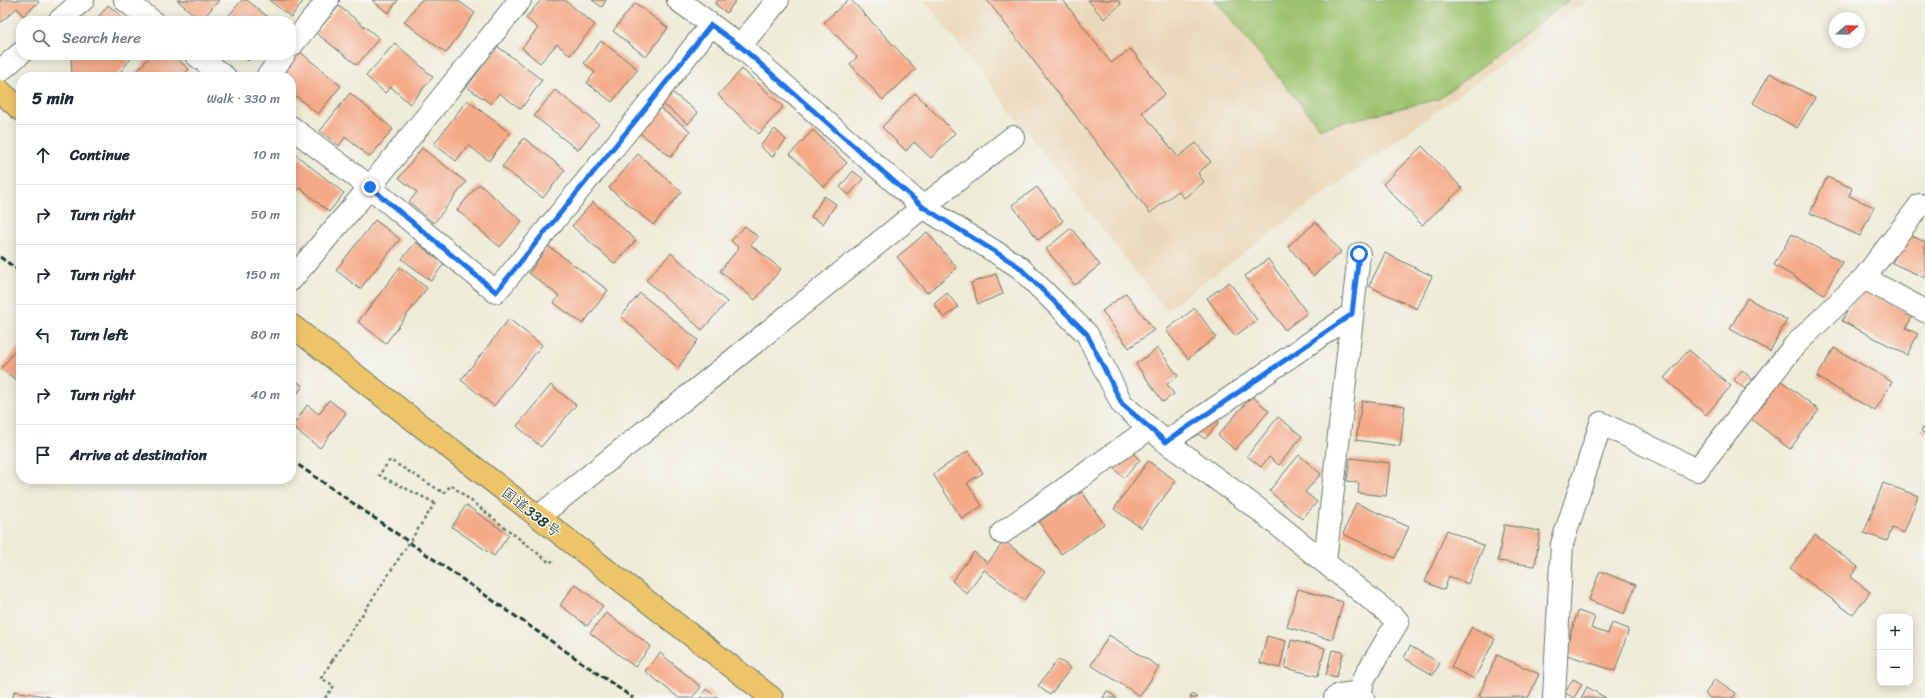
<!DOCTYPE html>
<html lang="en">
<head>
<meta charset="utf-8">
<style>
  body { margin:0; font-family:Sriracha,"Klee One",sans-serif; background:#f2f2f3; color:#1f2937 }
  .controls { position:absolute; right:12px; bottom:12px; display:grid; overflow:hidden; border-radius:8px; box-shadow:0 2px 10px #0003 }
  .controls button { width:36px; height:36px; display:grid; place-items:center; padding:0; border:0; border-bottom:1px solid #e0e1e3; background:#fff; color:#1f2937; font:20px sans-serif }
  .compass { position:absolute; left:1829px; top:12px; width:36px; height:36px; border-radius:50%; background:#fff; box-shadow:0 2px 10px #0003; rotate:70deg }
  .stop { position:absolute; width:12px; height:12px; margin:-9px; border:3px solid #1a73e8; border-radius:50%; background:#fff }
  .stop.end { background:#1a73e8; border-color:#fff; box-shadow:0 1px 4px #0008 }
  .list { margin:0; padding:0; list-style:none }
  h2 { display:flex; justify-content:space-between; align-items:center; height:52px; margin:0; padding:0 16px; font-size:17px }
  h2 small { font-size:13px; font-weight:400; color:#747a83 }
  .list li { display:grid; grid-template-columns:26px 1fr auto; gap:12px; align-items:center; box-sizing:border-box; height:60px; padding:0 16px; border-top:1px solid #e0e1e3 }
  .list b { display:block; font-size:15px; white-space:nowrap }
  .list em { font-size:13px; font-style:normal; color:#747a83 }
  .icon { flex:none; width:22px; height:22px; fill:none; stroke:currentColor; stroke-width:2; stroke-linecap:round; stroke-linejoin:round }
  .map { position:relative; flex:none; width:1925px; height:698px; overflow:hidden }
  .search { position:absolute; background:#fff; box-shadow:0 2px 10px #0003; left:16px; top:16px; width:280px; height:44px; display:flex; align-items:center; gap:10px; box-sizing:border-box; padding:0 14px; border-radius:16px; color:#747a83; font-size:15px }
  .panel { position:absolute; background:#fff; box-shadow:0 2px 10px #0003; left:16px; top:72px; width:280px; height:412px; border-radius:16px }
  .map>svg:first-child { display:block }
  .built { fill:#ebd8ba }
  .garden { fill:#9dc26d; stroke:#5e8050 }
  .building { fill:#f5a987 }
  .lines { fill:none; stroke-linecap:round; stroke-linejoin:round }
  .minor-casing { stroke:#677a6d; stroke-width:24 }
  .highway-casing { stroke:#677a6d; stroke-width:24 }
  .path { stroke:#677a6d; stroke-width:2.5; stroke-dasharray:3 3; stroke-linecap:butt }
  .minor { stroke:#fff; stroke-width:22 }
  .highway { stroke:#eec469; stroke-width:22 }
  .rail { stroke:#1f3d34; stroke-width:3; stroke-dasharray:6 3; stroke-linecap:butt }
  .path-bridge { stroke:#677a6d; stroke-width:2.5; stroke-dasharray:3 3; stroke-linecap:butt }
  .route { stroke:#1a73e8; stroke-width:5 }
  .labels { text-anchor:middle; stroke-width:3; stroke-linejoin:round; paint-order:stroke }
  .street-label { font-size:15px; fill:#1f3d34; stroke:#f6f6f2 }
</style>
</head>
<body>
<div class="map">
<svg width="1925" height="698" viewBox="0 0 1925 698">
  <rect width="100%" height="100%" fill="#f6f6f2"/>
  <filter id="ink" filterUnits="userSpaceOnUse"><feTurbulence type="fractalNoise" baseFrequency=".025" numOctaves="2"/><feDisplacementMap in="SourceGraphic" scale="8" xChannelSelector="R" yChannelSelector="G"/><feConvolveMatrix kernelMatrix="1 2 1 2 8 2 1 2 1" color-interpolation-filters="sRGB"/></filter>
  <filter id="wash" filterUnits="userSpaceOnUse"><feTurbulence type="fractalNoise" baseFrequency=".012" numOctaves="4" result="noise"/><feDisplacementMap in="SourceGraphic" scale="16" xChannelSelector="R" yChannelSelector="G"/><feGaussianBlur stdDeviation="0.9" result="paint"/><feColorMatrix in="noise" values="0 0 0 0 0 0 0 0 0 0 0 0 0 0 0 0 0 1.4 0 .05"/><feComposite in="paint" operator="in"/></filter>
  <g filter="url(#wash)">
    <rect width="100%" height="100%" fill="#eeebd7"/>
    <path class="built" d="M924 0H1588L1166 310Z"/>
    <path class="garden" d="M1215 0H1569L1439 99 1320 128Z"/>
    <g id="blocks">
      <path class="building" d="M0 0H37L39 2 23 16 17 8 0 23Z
        M177 0H219L201 21Z
        M242 0H247L273 21H224Z
        M269 0H304L291 17Z
        M372 0H398L388 13Z
        M421 0H457L475 13 446 53 404 22Z
        M541 0H565L595 25 570 55 557 44 540 63 522 48 538 28 526 18Z
        M592 0H606L602 7Z
        M718 0H736L727 13 715 4Z
        M848 0H851L916 69 883 100 850 64 857 57 824 22Z
        M987 0H1063L1111 63 1131 49 1165 94 1142 112 1178 157 1196 143 1211 162 1198 173 1204 182 1184 198 1178 191 1150 213Z
        M1088 0H1118L1121 4 1104 19Z
        M635 3 668 28 646 57 613 31Z
        M108 5 127 21H95Z
        M339 6 379 38 357 65 316 33Z
        M601 41 638 69 612 102 587 83 595 72 584 63Z
        M395 43 433 77 410 104 391 87 385 93 366 76Z
        M497 46 542 80 521 109 499 93 491 104 467 87Z
        M299 51 341 86 318 114 291 92V77H278Z
        M71 55H134L116 77H72Z
        M151 55H172L189 69 182 77H132Z
        M241 55H253L248 61Z
        M742 69 783 107 759 134 718 95Z
        M1770 73 1815 98 1797 128 1753 103Z
        M555 90 599 124 578 150 534 116Z
        M672 92 698 113 688 124 663 104Z
        M350 93 393 129 370 157 345 137 339 146 320 131Z
        M915 93 955 133 931 158 914 142 906 151 882 127Z
        M467 100 510 133 489 161 468 145 456 161 434 144Z
        M659 107 690 131 671 157 640 133Z
        M775 129 786 140 772 157 760 146Z
        M813 130 847 163 824 187 790 154Z
        M524 138 565 170 543 198 502 167Z
        M1422 146 1462 188 1422 225 1383 184Z
        M422 148 466 182 434 223 409 202 417 192 399 178Z
        M291 151 344 193 329 212 300 188 291 199Z
        M638 154 682 192 653 225 609 188Z
        M853 171 863 179 849 195 840 187Z
        M1827 177 1852 188 1849 196 1874 207 1860 236 1810 213Z
        M479 184 522 221 500 247 457 210Z
        M1037 187 1063 221 1038 240 1012 205Z
        M824 196 836 204 823 224 811 217Z
        M593 202 636 240 615 264 572 226Z
        M375 220 400 239 360 289 336 270Z
        M1316 222 1341 252 1313 276 1288 246Z
        M745 226 758 237 751 245 781 269 755 300 720 271 739 248 731 241Z
        M1071 228 1100 265 1075 285 1046 249Z
        M927 232 957 268 927 293 897 257Z
        M1906 233 1925 242V278L1892 263Z
        M1792 234 1842 262 1824 294 1774 265Z
        M416 242 444 264 431 281 402 259Z
        M548 246 608 290 583 324 554 303 559 296 529 273Z
        M671 253 727 302 702 330 646 280Z
        M1385 253 1432 276 1417 309 1369 286Z
        M1268 259 1307 313 1285 330 1245 276Z
        M400 267 427 288 386 343 358 322Z
        M996 274 1003 294 978 304 971 283Z
        M1229 282 1257 320 1235 336 1207 298Z
        M1860 287 1913 315 1906 328 1918 334 1907 355 1842 321Z
        M640 293 698 340 678 368 621 316Z
        M947 293 958 307 944 318 934 304Z
        M1126 293 1154 330 1129 348 1102 311Z
        M1747 298 1787 320 1770 351 1730 329Z
        M1195 308 1216 337 1188 359 1166 330Z
        M509 319 542 345 494 406 461 380Z
        M21 343V383L1 369Z
        M1158 348 1178 376 1167 384 1174 394 1163 402 1136 364Z
        M1834 348 1892 382 1875 411 1817 377Z
        M1689 350 1731 386 1706 415 1664 378Z
        M1742 370 1753 380 1745 389 1734 380Z
        M291 377 303 386 291 402Z
        M1780 380 1819 410 1790 449 1751 419Z
        M551 385 576 405 541 447 517 426Z
        M1252 396 1269 411 1235 450 1218 435Z
        M329 400 346 413 320 448 292 427 307 405 319 414Z
        M1362 401 1405 406 1400 446 1356 440Z
        M1211 416 1219 422 1205 439 1197 433Z
        M1278 417 1302 436 1279 465 1269 457 1261 467 1247 456Z
        M1925 426V435L1921 430Z
        M1129 450 1140 460 1124 478 1113 468Z
        M968 451 983 473 967 483 982 506 962 519 933 474Z
        M1299 455 1321 474 1305 492 1317 502 1302 519 1269 491Z
        M1350 458 1390 463 1386 496 1358 493 1359 483 1347 481Z
        M1148 461 1176 481 1141 528 1114 509Z
        M1883 483 1918 496 1904 533 1892 528 1887 541 1864 533Z
        M1082 492 1104 524 1061 554 1039 522Z
        M1356 503 1409 527 1395 558 1343 534Z
        M466 505 509 535 494 556 452 527Z
        M1504 525 1540 531 1535 566 1498 561Z
        M1447 530 1484 546 1468 584 1449 576 1444 590 1425 582Z
        M1815 535 1858 567 1850 577 1870 592 1853 615 1790 568Z
        M1004 541 1045 572 1024 600 984 570 967 594 952 581 974 552 988 563Z
        M1600 571 1636 585 1624 614 1589 600Z
        M575 584 603 606 587 626 560 605Z
        M1298 589 1343 602 1332 640 1287 627Z
        M1578 611 1595 617 1591 628 1608 634 1612 623 1629 629 1615 671 1564 654Z
        M606 613 651 646 635 667 590 633Z
        M1472 627 1495 639 1474 679 1451 667Z
        M1109 635 1159 667 1140 696 1091 665Z
        M1267 636 1286 641 1280 668 1260 663Z
        M1291 640 1325 648 1318 676 1285 668Z
        M1410 646 1440 663 1433 675 1404 658Z
        M1332 650 1343 652 1336 678 1326 675Z
        M660 653 701 687 692 698H679L645 671Z
        M1497 655 1539 674 1528 698 1516 697 1483 698 1479 696Z
        M1058 659 1071 668 1050 695 1038 686Z
        M1573 679 1582 684 1574 698 1565 693Z
        M1715 679 1736 693 1733 698H1710L1705 694Z
        M1587 687 1606 698H1581Z
        M706 689 718 698H700Z
        M14 691 50 697V698H13Z
        M1107 691 1117 698H1103Z
        M1192 694 1198 698H1190Z"/>
    </g>
  </g>
  <g filter="url(#ink)">
    <use href="#blocks" fill-opacity="0" stroke="#677a6d" stroke-width="1"/>
    <g class="lines">
      <g class="minor-casing">
        <path id="minor" d="M125 0 152 21
          M678 0 740 46 923 207 1018 266 1087 334 1122 404 1166 442 1258 509 1398 621 1363 680 1361 692 1363 698
          M59 21 83 0
          M291 46 328 0
          M740 46 778 0
          M196 55 225 77
          M0 71 21 53
          M267 77 284 55
          M291 127 370 187 496 292 641 114 711 25
          M1864 278 1925 311
          M291 280 370 187 520 0
          M1166 442 1352 314
          M538 517 923 207 1013 137
          M1002 533 1150 428
          M1325 562 1359 254
          M1335 698 1339 695 1361 692
          M1554 698 1562 544 1601 423 1697 470 1794 346 1864 278 1920 205"/>
      </g>
      <g class="highway-casing">
        <path id="highway" d="M0 91 21 110
          M291 325 772 698"/>
      </g>
      <path class="path" d="M435 503 379 475 390 460 444 493 451 485 550 563 553 560
        M325 698 334 686 321 678 332 661"/>
      <use href="#minor" class="minor"/>
      <use href="#highway" class="highway"/>
      <path class="rail" d="M0 257 21 272
        M291 460 633 698"/>
      <path class="path-bridge" d="M332 661 435 503"/>
    </g>
  </g>
  <g class="lines" filter="url(#ink)">
    <path class="route" d="M370 187 496 292 641 114 711 25 740 46 923 207 1018 266 1087 334 1122 404 1166 442 1352 314 1359 254"/>
  </g>
  <g class="labels">
    <g class="street-label">
      <text transform="translate(531 512) rotate(38)" y="5">国道338号</text>
    </g>
  </g>
</svg>
<div class="controls">
<button>+</button>
<button>−</button>
</div>
<svg class="compass" viewBox="-18 -18 36 36"><path d="M0-13l5 13h-10z" fill="#e53935"/><path d="M0 13l5-13h-10z" fill="#747a83"/></svg>
<div class="stop" style="left:1359px;top:254px"></div>
<div class="stop end" style="left:370px;top:187px"></div>
<div class="search"><svg class="icon" aria-label="search" viewBox="0 0 24 24"><circle cx="10" cy="10" r="6"/><path d="M15 15l6 6"/></svg>Search here</div>
<section class="panel">
<h2>5 min<small>Walk · 330 m</small></h2>
<ul class="list">
<li><svg class="icon" aria-label="ahead" viewBox="0 0 24 24"><path d="M12 20V5M6 11l6-6 6 6"/></svg><div><b>Continue</b></div><em>10 m</em></li>
<li><svg class="icon" aria-label="right" viewBox="0 0 24 24"><path d="M7 20v-9h11M14 6l5 5-5 5"/></svg><div><b>Turn right</b></div><em>50 m</em></li>
<li><svg class="icon" aria-label="right" viewBox="0 0 24 24"><path d="M7 20v-9h11M14 6l5 5-5 5"/></svg><div><b>Turn right</b></div><em>150 m</em></li>
<li><svg class="icon" aria-label="left" viewBox="0 0 24 24"><path d="M17 20v-9H6M10 6l-5 5 5 5"/></svg><div><b>Turn left</b></div><em>80 m</em></li>
<li><svg class="icon" aria-label="right" viewBox="0 0 24 24"><path d="M7 20v-9h11M14 6l5 5-5 5"/></svg><div><b>Turn right</b></div><em>40 m</em></li>
<li><svg class="icon" aria-label="arrive" viewBox="0 0 24 24"><path d="M6 21V4h12l-3 4 3 4H6"/></svg><div><b>Arrive at destination</b></div></li>
</ul>
</section>
</div>
</body>
</html>
